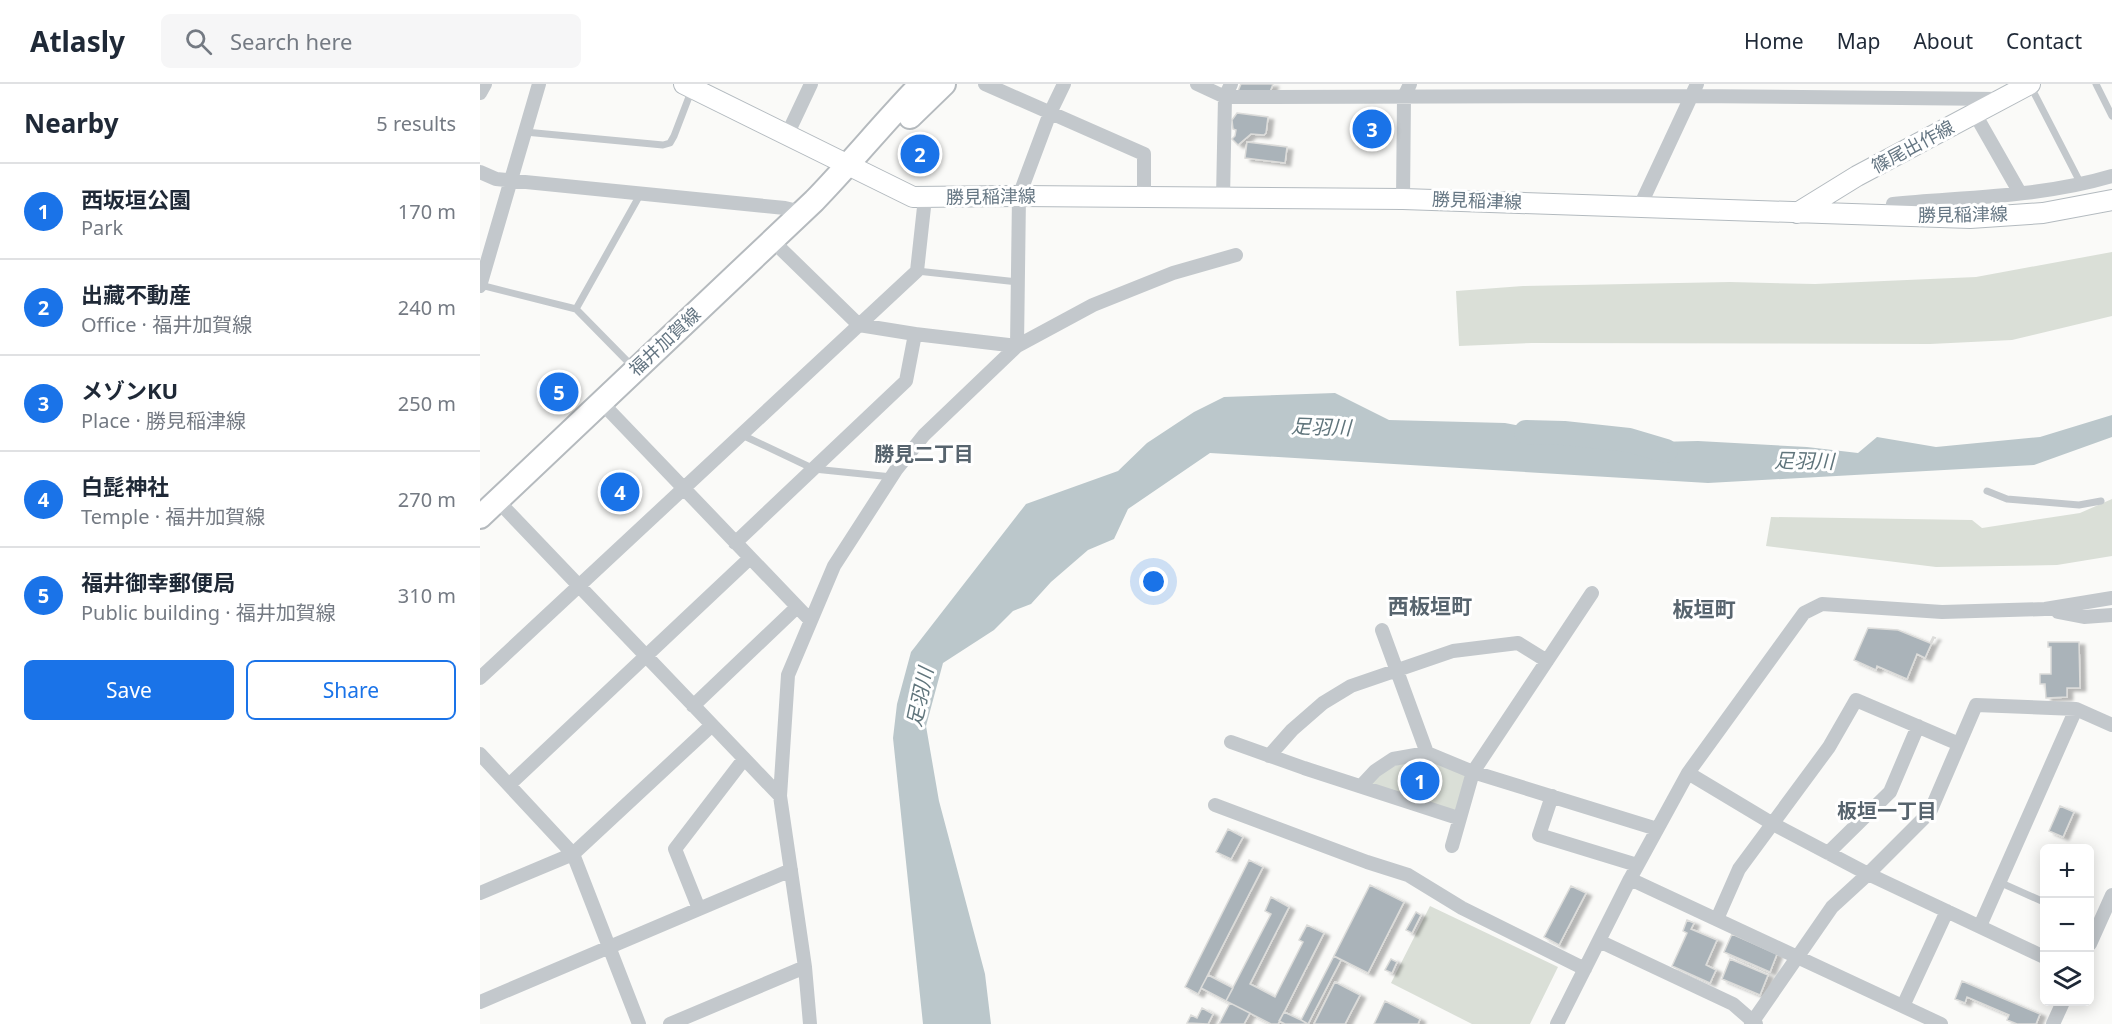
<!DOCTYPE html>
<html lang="en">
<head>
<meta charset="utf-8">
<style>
  body { margin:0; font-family:"Noto Sans","Noto Sans JP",sans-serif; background:#f6f6f7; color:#1f2937 }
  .controls { position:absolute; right:18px; bottom:18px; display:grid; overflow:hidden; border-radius:9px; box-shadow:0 3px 15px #0003 }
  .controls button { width:54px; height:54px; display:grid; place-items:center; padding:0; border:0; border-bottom:2px solid #e0e1e3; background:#fff; color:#1f2937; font:30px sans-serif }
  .you { position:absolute; left:674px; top:498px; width:21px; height:21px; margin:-15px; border:4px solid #fff; border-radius:50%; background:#1a73e8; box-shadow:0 0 0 9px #1a73e833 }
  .badge { display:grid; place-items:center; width:39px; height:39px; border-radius:50%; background:#1a73e8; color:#fff; font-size:20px; font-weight:700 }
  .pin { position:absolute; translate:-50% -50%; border:3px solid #fff; box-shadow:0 2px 6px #0006 }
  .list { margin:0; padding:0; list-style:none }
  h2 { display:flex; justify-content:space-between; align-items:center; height:78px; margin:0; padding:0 24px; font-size:26px }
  h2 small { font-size:20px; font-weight:400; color:#747a83 }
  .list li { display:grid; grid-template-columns:39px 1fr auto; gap:18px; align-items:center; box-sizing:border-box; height:96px; padding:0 24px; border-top:2px solid #e0e1e3 }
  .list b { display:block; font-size:22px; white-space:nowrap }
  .list p { margin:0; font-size:20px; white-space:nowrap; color:#747a83 }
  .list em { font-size:20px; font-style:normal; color:#747a83 }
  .actions { display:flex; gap:12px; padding:18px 24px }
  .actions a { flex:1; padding:14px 0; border:2px solid #1a73e8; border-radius:9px; text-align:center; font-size:21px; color:#1a73e8 }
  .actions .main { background:#1a73e8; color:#fff }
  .icon { flex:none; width:33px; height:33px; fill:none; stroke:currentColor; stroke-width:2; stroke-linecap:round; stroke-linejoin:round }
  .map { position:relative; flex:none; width:1632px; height:940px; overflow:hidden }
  header { display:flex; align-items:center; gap:36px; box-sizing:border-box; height:84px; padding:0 30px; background:#fff; border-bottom:2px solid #e0e1e3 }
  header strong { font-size:28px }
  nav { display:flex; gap:33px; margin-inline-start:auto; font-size:21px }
  .search { width:420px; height:54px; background:#f6f6f7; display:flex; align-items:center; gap:15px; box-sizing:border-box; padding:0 21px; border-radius:9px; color:#747a83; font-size:22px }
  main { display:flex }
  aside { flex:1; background:#fff }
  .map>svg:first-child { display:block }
  .green { fill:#dadfd7 }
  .water { fill:#bbc7cb }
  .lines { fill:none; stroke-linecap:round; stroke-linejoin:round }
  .river { stroke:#bbc7cb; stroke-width:24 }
  .building { fill:#aab3b9; stroke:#dcdcda; stroke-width:1.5; filter:url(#shadow) }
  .secondary-casing { stroke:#b3babf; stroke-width:22 }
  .primary-casing { stroke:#b5babe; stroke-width:26 }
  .lane { stroke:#c3c8cc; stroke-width:7 }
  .street { stroke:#c3c8cc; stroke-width:14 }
  .secondary { stroke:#fff; stroke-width:20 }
  .primary { stroke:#fff; stroke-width:22 }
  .labels { text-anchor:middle; stroke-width:6; stroke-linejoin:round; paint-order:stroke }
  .street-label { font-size:18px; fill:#657683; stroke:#fff }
  .water-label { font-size:20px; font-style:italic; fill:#60757c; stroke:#fff }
  .neighbourhood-label { font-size:20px; font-weight:bold; fill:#57646e; stroke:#fff }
  .quarter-label { font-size:21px; font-weight:bold; fill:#57646e; stroke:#fff }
</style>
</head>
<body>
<header>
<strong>Atlasly</strong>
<div class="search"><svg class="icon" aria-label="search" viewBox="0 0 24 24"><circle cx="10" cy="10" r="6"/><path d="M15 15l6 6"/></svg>Search here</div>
<nav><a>Home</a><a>Map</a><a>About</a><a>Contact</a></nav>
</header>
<main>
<aside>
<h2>Nearby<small>5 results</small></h2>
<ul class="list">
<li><span class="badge">1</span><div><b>西坂垣公園</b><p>Park</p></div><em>170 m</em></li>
<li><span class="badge">2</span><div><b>出藏不動産</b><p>Office · 福井加賀線</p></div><em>240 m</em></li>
<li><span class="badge">3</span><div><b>メゾンKU</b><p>Place · 勝見稲津線</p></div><em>250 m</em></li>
<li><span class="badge">4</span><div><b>白髭神社</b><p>Temple · 福井加賀線</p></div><em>270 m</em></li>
<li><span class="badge">5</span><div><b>福井御幸郵便局</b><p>Public building · 福井加賀線</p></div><em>310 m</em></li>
</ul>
<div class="actions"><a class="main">Save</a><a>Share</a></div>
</aside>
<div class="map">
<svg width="1632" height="940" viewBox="0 0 1632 940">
  <defs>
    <filter id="shadow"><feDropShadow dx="5.5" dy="3" stdDeviation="1.5" flood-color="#0004"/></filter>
  </defs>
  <rect width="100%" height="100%" fill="#fafaf8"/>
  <path class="green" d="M1632 168V232L1532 256 1450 260 1052 259 979 262 976 207 1043 202 1250 198 1335 200 1496 193Z
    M1632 415V472L1577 481 1456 483 1286 462 1291 433 1492 436 1502 444 1600 429Z
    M946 673 989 692 975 730 889 702 902 685Z
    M950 822 1078 883 1050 940H992L911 899Z"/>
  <path class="water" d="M855 309 909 336 1025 339 1133 359 1218 357 1327 363 1378 369 1397 353 1456 363 1560 353 1632 331V353L1554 381 1228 399 730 369 648 425 634 455 608 466 571 498 551 520 533 527 514 546 463 579 446 642 459 717 505 890 511 940H443L413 654 417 620 431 568 546 420 638 387 667 359 714 328 744 313Z"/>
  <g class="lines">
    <path class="river" d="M1046 348 1084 349 1149 356 1186 367"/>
  </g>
  <path class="building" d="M761 0H793L790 8 758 7Z
    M757 29 788 33 786 49 784 51 771 50 758 61 752 55 755 52 756 46 753 45 752 36Z
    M882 36H901V55H882Z
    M767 58 807 63 805 79 765 74Z
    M1388 544 1418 546 1450 559 1453 553 1456 554H1454L1445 574 1437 570 1427 595 1397 582 1396 586 1374 576Z
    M1568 558H1599L1600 604H1587V613L1566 614 1565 600H1560V590H1571V563H1568Z
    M1580 722 1594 728 1583 753 1569 747Z
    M748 745 763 753 751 775 736 768Z
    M769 776 783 783 718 910 705 903Z
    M890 801 924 818 888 889 854 872Z
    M1091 802 1106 809 1079 861 1064 853Z
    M791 813 809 823 770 900 795 913 823 858 819 856 827 841 844 849 798 940H791L746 917 791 830 785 827Z
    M936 828 941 831 932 849 926 846Z
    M1207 836 1214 839 1211 845 1237 856 1226 881 1236 886 1230 899 1192 882 1207 849 1203 847Z
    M1252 850 1297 870 1290 888 1244 868Z
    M854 872 861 876 828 940 821 936Z
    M911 875 917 878 912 889 905 886Z
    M1250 875 1288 891 1280 911 1242 895Z
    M728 891 753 904 746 917 721 904Z
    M1482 897 1560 930 1556 940H1537L1527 936 1529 931 1487 913 1485 919 1475 915Z
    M855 898 880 911 865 940H834Z
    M905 917 940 935 938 940H894Z
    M750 919 770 929 764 940H739Z
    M722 924 733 930 728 940 707 939 711 931 717 934Z
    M804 928 821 936 828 940H805L799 937Z"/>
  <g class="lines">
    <g class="secondary-casing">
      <path id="secondary" d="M204 0 433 113 539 112 923 115 1490 134 1563 129 1632 116
        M1317 129 1377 92 1550 0"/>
    </g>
    <g class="primary-casing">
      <path id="primary" d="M430 33 464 0
        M0 433 334 117C371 79 404 38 441 0"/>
    </g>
    <path class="lane" d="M1616 0 1632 32
      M1551 3 1601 100
      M45 48 183 61 190 59 194 52 212 5
      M437 187 538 198
      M0 201 96 225 153 283
      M96 225 161 109
      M262 351 334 385 412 393
      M1507 407 1527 415 1599 421 1621 417
      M1519 798 1564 818"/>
    <path class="street" d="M505 0 664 70V113
      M717 0 745 13 1211 12 1519 15
      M0 9 5 0
      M1495 30 1540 109
      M307 51 331 0
      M0 88 16 95 305 124 322 128
      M743 114 745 13 751 0
      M923 115 924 13 930 0
      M1160 122 1217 0
      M1411 132 1413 120C1486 113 1562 113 1632 92
      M302 166 379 241 435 250 537 262
      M0 202 59 0
      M537 262 539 112 570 29 584 0
      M121 318 330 536
      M17 416 300 712
      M255 459 426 297 435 250
      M1578 528 1604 533 1632 531
      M902 546 947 669
      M0 594 437 187 445 114
      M213 622 317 523
      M751 658 824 684 978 734
      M0 670 93 770 159 940
      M789 672 812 646 843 619 871 602 973 567 1038 559 1067 577
      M1208 689 1293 740 1388 790 1564 873
      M29 701 270 474
      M881 702 895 687 913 675 947 669 993 688 1177 745
      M1072 712 1059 751 1157 781
      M735 721 887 778 928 791 982 824 1105 885
      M972 762 993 688 1112 509
      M1348 769 1410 708 1438 642
      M1150 795 1461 940
      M0 809 93 770 232 641
      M219 825 195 765 264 675
      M1237 835 1259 785 1349 663 1376 616 1479 660
      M1500 842 1596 625
      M1119 857 1253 920 1276 940
      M1610 860 1632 811
      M0 918 311 786
      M1423 922 1467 827
      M190 940 325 883
      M330 940 325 883 300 712 308 591 354 482 416 386 444 351 537 262 613 221 693 189 756 171
      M1077 940 1150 795 1208 689 1324 529 1342 520 1462 528 1565 525 1632 514
      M1271 940 1352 823 1388 790 1450 728 1496 621 1596 625 1632 641
      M1573 940 1583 918"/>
    <use href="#secondary" class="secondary"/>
    <use href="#primary" class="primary"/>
  </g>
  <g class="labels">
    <g class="street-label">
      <text transform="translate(1433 63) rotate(-28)" y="6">篠尾出作線</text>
      <text transform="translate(511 113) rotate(-1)" y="6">勝見稲津線</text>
      <text transform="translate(997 117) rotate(2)" y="6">勝見稲津線</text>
      <text transform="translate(1483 131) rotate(-1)" y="6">勝見稲津線</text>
      <text transform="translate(185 258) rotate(-43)" y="6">福井加賀線</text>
    </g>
    <g class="water-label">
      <text transform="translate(841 343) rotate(2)" y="7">足羽川</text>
      <text transform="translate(1324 377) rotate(1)" y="7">足羽川</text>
      <text transform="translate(440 613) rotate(-78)" y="7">足羽川</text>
    </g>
    <g class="neighbourhood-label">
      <text x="444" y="377">勝見二丁目</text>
      <text x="1407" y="734">板垣一丁目</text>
    </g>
    <g class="quarter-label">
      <text x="950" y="530">西板垣町</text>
      <text x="1224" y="533">板垣町</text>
    </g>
  </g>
</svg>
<div class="controls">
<button>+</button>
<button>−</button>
<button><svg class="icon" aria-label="layers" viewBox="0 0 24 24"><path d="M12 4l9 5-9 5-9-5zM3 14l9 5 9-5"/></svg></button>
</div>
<div class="you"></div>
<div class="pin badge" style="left:940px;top:697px">1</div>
<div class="pin badge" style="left:440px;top:70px">2</div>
<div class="pin badge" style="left:892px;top:45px">3</div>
<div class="pin badge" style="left:140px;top:408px">4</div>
<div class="pin badge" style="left:79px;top:308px">5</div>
</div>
</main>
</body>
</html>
